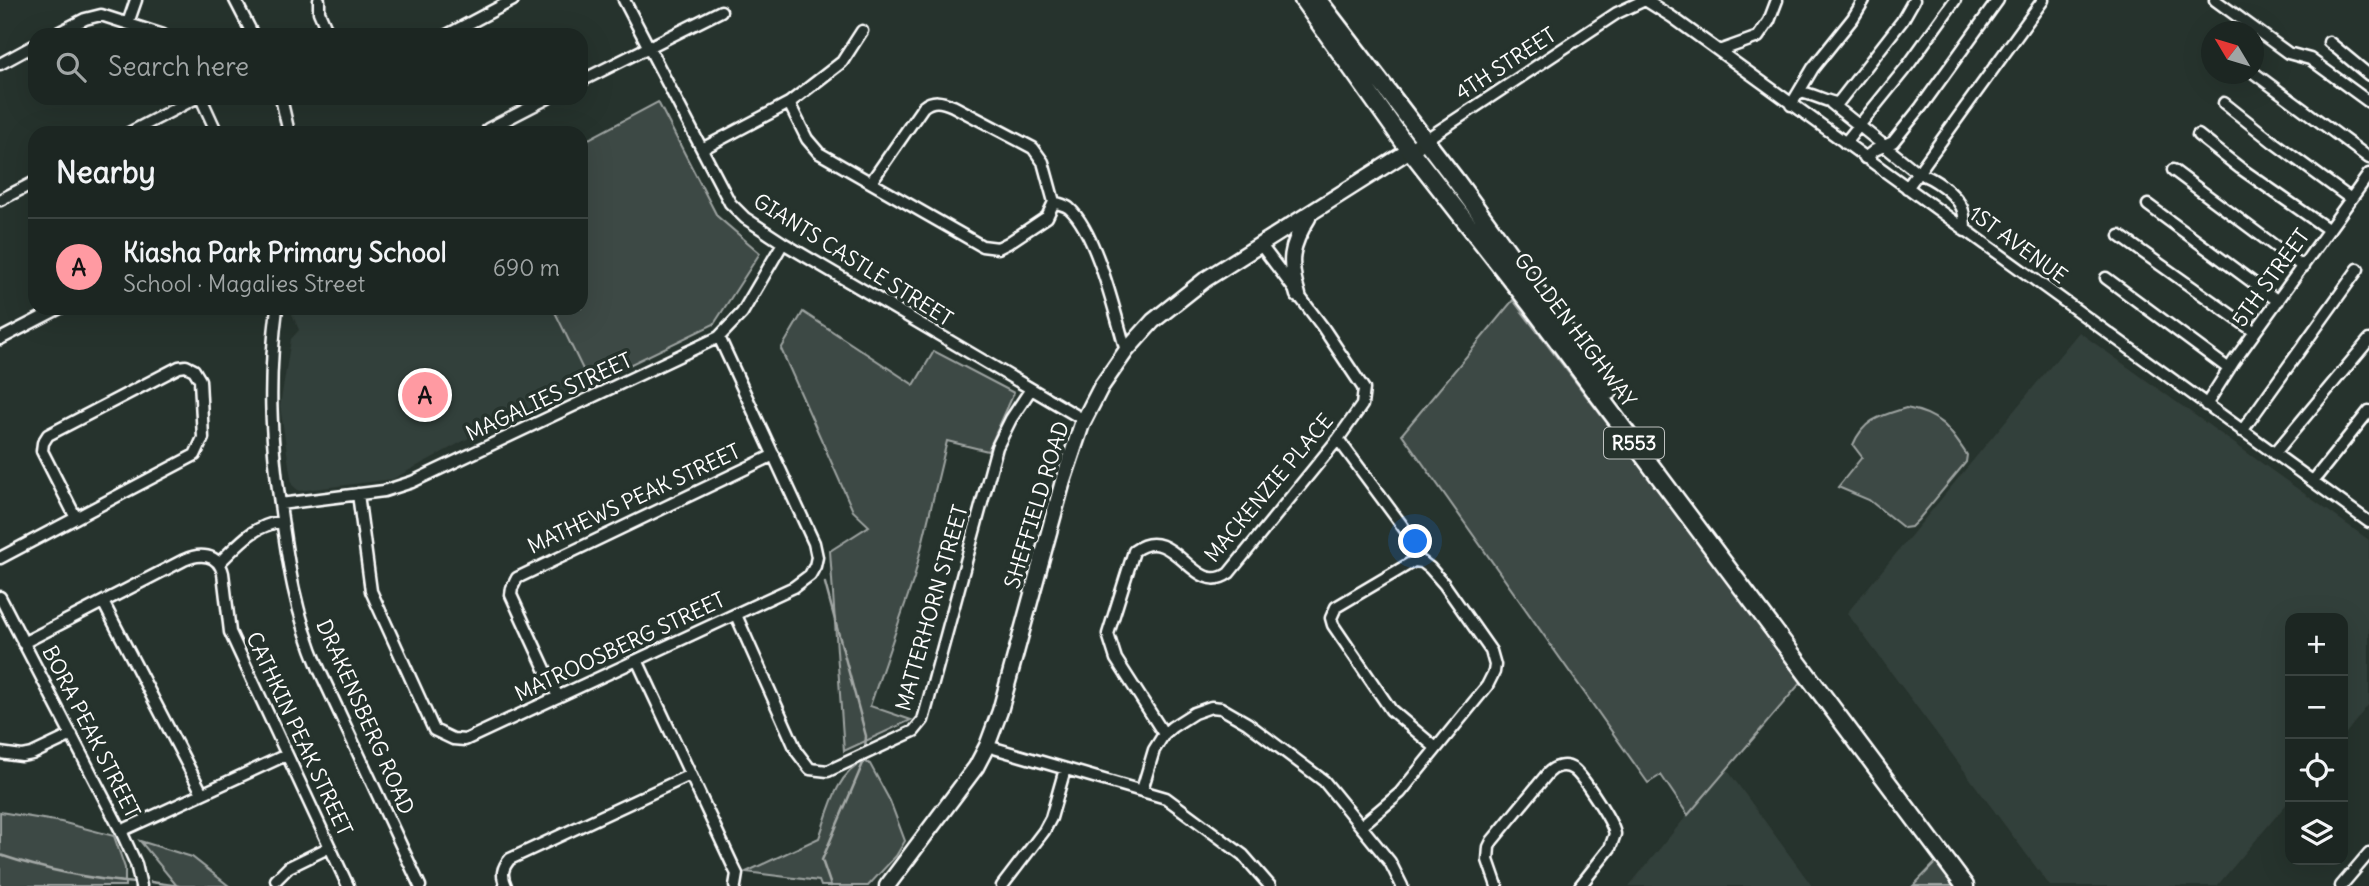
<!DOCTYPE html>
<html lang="en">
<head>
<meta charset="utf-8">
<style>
  body { margin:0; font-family:Delius,sans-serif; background:#252e2a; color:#f1f3f6 }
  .controls { position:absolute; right:21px; bottom:21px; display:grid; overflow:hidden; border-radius:14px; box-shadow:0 7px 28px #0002 }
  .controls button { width:63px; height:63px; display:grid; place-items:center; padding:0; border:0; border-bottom:2px solid #3a4340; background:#1c2622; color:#f1f3f6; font:35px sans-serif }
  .compass { position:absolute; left:2201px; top:21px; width:63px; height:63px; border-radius:50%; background:#1c2622; box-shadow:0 7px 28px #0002; rotate:308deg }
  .you { position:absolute; left:1416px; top:542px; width:24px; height:24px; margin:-18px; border:5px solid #fff; border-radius:50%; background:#1a73e8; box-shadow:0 0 0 10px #1a73e833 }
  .badge { display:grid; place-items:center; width:46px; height:46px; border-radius:50%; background:#ff9aa2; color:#111; font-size:23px; font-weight:700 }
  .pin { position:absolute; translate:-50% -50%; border:4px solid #fff; box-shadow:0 2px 7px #0006 }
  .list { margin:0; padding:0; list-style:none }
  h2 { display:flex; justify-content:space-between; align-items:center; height:91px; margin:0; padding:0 28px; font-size:30px }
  h2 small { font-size:23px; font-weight:400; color:#a0a5a5 }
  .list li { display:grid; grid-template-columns:46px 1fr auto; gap:21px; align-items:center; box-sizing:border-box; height:98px; padding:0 28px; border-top:2px solid #3a4340 }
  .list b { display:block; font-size:26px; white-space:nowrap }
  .list p { margin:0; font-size:23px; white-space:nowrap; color:#a0a5a5 }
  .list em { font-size:23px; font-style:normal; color:#a0a5a5 }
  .icon { flex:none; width:38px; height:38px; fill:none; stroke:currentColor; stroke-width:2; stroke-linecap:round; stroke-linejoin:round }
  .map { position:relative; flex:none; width:2369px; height:886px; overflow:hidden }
  .search { position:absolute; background:#1c2622; box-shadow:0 7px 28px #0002; left:28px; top:28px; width:560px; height:77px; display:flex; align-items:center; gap:18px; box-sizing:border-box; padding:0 24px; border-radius:21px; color:#a0a5a5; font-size:26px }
  .panel { position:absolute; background:#1c2622; box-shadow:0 7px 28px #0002; left:28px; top:126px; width:560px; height:189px; border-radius:21px }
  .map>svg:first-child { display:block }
  .built { fill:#333f3a }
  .green { fill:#3e4944; stroke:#9ea4a2; stroke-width:2 }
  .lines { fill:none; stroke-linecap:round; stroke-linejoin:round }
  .stream { stroke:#a4a9a7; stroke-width:2.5 }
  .street-casing { stroke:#fff; stroke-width:15 }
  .secondary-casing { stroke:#fff; stroke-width:19 }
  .primary-casing { stroke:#fff; stroke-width:21 }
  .street { stroke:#26332d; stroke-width:10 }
  .secondary { stroke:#26332d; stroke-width:14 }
  .primary { stroke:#26332d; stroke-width:16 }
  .labels { text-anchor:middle; stroke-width:7; stroke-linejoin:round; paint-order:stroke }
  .shield { fill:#26332d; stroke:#bec2c0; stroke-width:2 }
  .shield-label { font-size:19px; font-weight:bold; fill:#fff }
  .street-label { font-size:21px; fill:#fff; stroke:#26332d }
</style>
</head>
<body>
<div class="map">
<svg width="2369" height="886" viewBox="0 0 2369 886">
  <rect width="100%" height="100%" fill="#26332d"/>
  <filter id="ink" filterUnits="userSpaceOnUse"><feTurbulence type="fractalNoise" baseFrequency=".0143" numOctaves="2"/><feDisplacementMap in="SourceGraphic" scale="14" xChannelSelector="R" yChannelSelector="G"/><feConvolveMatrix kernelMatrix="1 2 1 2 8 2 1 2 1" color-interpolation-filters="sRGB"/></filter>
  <g filter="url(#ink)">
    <path class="built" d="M301 308H553L590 384 521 419 493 425 393 479 299 491 292 485 280 406 291 339 299 330 292 314Z
      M2079 332 2369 540V704L2343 737V618H2290V800L2217 886H2050L1847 613Z
      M1726 768 1812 886H1629Z"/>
    <path class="green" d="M658 102 717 216 760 253 714 324 590 384 553 308H581V143Z
      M1513 300 1803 680 1688 815 1661 775 1648 783 1402 434Z
      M803 312 914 385 934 351 1014 393 988 451 947 441 914 578 870 706 911 720 844 751 830 551 869 526 853 511 781 349Z
      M1906 408C1940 414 1949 428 1967 455L1966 462 1918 520 1911 527 1904 528 1869 500 1838 487 1862 457 1853 445C1864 419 1880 416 1906 408Z
      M864 761 870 764 890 801 905 841 896 856 868 886H821L819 881 746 872 819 838C829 811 835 775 864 761Z
      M0 812 61 822 114 836 125 868V886H0Z
      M140 841 192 857 229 886H177Z
      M1938 860 1957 886H1913Z"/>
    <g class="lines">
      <path class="stream" d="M825 583 866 736 865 749
        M0 855C45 870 88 879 135 883
        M151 882 179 886
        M831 886 822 860 864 761"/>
      <g class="street-casing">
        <path id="street" d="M235 0 253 35
          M319 0V12L329 35
          M624 0 730 203 745 218 783 243 1084 420
          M1645 0 1672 17 2369 522
          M2215 0 2288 53 2310 59 2369 102
          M128 23 136 0
          M54 35 85 19 101 15 163 35
          M447 35 513 0
          M2329 42 2369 75
          M1719 51 1758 37 1769 21 1777 0
          M0 64 35 45
          M2254 73 2369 158
          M581 81 721 11
          M1799 92C1812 93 1828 103 1838 103L1902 21 1914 0
          M201 98 217 133
          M281 98 289 133
          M789 103 807 139 819 153 982 246 998 248 1008 243 1047 217 1054 202 1043 162 1033 148 953 106C941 101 933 99 923 107L871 182
          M1831 103 1918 173C1934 178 1955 193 1962 208 1965 215 1965 224 1965 231
          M2224 103 2273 142 2351 199
          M1791 105 1813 68 1853 18 1864 0
          M488 129 548 98
          M129 133 196 98
          M2198 135 2240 168 2329 230
          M1425 140 1617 13 1645 0
          M1845 143 1909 64 1955 0
          M702 149 789 103 842 62 862 31
          M1865 158 1875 150 1893 142 1921 107 1998 0
          M2173 170 2303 267
          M1907 188 2043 0
          M0 200 35 182
          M1054 202C1059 204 1065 205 1069 208 1097 233 1115 314 1126 351
          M2148 205 2278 301
          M2120 236 2255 332
          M2106 278 2229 369
          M277 308C268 379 270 433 280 504 288 565 295 612 319 669L420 886
          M0 339 60 308
          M2206 405 2234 361 2369 174
          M2242 431 2358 269
          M1338 439 1415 543 1418 561
          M2274 454 2369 340
          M2313 481 2369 411
          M358 494 371 591 434 730 453 739 465 740 794 587 810 575 815 566 817 557 814 543 719 337
          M280 504 384 491 412 482 719 337 742 313 783 243
          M0 558 195 455 203 438 200 380 194 370 186 366 179 367 48 435 43 443 42 451 76 518
          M219 563C240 543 251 527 282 521
          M0 597 121 831 136 864 141 886
          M103 602 202 793
          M736 615 797 752 810 769 828 771 914 731 923 720 925 713 997 447 1011 419 1031 389
          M23 643 184 560C199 553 218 553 223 573L230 632 348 886
          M637 660 734 868 737 874 735 886
          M558 697 511 595 512 588 517 578 774 455
          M1164 734 1116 659 1108 634 1134 551C1175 521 1193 599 1229 573L1338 439 1362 405 1364 389 1322 326 1260 244
          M987 746 1166 798 1243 855 1270 886
          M0 753 22 756 32 754 72 735
          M1142 790 1154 750 1164 734 1172 727 1194 713 1211 707 1221 708 1247 723 1324 781 1390 862 1402 886
          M1361 826 1400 793 1487 686 1494 672 1495 665 1491 651 1444 584 1430 568 1422 562 1414 561 1336 607 1331 618 1333 625 1391 710 1436 748
          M121 831 286 755
          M276 880 289 867 330 847
          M506 886C501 875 502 868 510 859L690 775
          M1002 886 1044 831 1051 818 1065 769
          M1497 886 1488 860 1489 847 1492 841 1548 773C1554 767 1564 763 1573 769 1583 776 1613 822 1615 834L1610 848 1580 886
          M2341 886 2369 853"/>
      </g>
      <g class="secondary-casing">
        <path id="secondary" d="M1298 295C1288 262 1290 246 1308 218
          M887 886 976 767 987 746 1000 711 1063 481 1082 424 1101 387 1126 351 1153 321 1206 279 1418 145"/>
      </g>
      <g class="primary-casing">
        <path id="primary" d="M1303 0 1403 141 1531 305 1965 886
          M1318 0 1455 179 1609 391"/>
      </g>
      <use href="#street" class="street"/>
      <use href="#secondary" class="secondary"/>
      <use href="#primary" class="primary"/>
    </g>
  </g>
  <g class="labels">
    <rect class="shield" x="1604" y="427.5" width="60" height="31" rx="5"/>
    <g class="shield-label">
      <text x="1634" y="450">R553</text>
    </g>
    <g class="street-label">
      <text transform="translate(1506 64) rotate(-33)" y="7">4TH STREET</text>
      <text transform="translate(2018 245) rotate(36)" y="7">1ST AVENUE</text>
      <text transform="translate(853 260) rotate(32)" y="7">GIANTS CASTLE STREET</text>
      <text transform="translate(2271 278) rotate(-54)" y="7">5TH STREET</text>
      <text transform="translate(1575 330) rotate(53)" y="7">GOLDEN HIGHWAY</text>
      <text transform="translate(549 397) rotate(-25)" y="7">MAGALIES STREET</text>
      <text transform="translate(1269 488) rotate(-50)" y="7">MACKENZIE PLACE</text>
      <text transform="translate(634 499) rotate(-25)" y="7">MATHEWS PEAK STREET</text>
      <text transform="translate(1037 505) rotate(-73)" y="7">SHEFFIELD ROAD</text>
      <text transform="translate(932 608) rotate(-74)" y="7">MATTERHORN STREET</text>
      <text transform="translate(620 647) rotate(-25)" y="7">MATROOSBERG STREET</text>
      <text transform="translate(365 717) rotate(66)" y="7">DRAKENSBERG ROAD</text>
      <text transform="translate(91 732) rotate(63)" y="7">BORA PEAK STREET</text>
      <text transform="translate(299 734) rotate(65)" y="7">CATHKIN PEAK STREET</text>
    </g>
  </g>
</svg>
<div class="controls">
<button>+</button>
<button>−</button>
<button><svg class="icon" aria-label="locate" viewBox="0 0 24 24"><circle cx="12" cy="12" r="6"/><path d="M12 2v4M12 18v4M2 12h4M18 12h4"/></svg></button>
<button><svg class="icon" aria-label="layers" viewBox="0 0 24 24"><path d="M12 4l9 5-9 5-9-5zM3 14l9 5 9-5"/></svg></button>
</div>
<svg class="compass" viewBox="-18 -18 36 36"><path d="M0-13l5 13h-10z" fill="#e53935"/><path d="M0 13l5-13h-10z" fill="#a0a5a5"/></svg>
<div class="you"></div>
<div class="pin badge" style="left:425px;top:395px">A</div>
<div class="search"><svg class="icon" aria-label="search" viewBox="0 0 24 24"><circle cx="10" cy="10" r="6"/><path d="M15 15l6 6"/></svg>Search here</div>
<section class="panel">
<h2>Nearby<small></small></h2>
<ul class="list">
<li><span class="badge">A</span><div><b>Kiasha Park Primary School</b><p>School · Magalies Street</p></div><em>690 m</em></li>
</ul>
</section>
</div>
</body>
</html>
